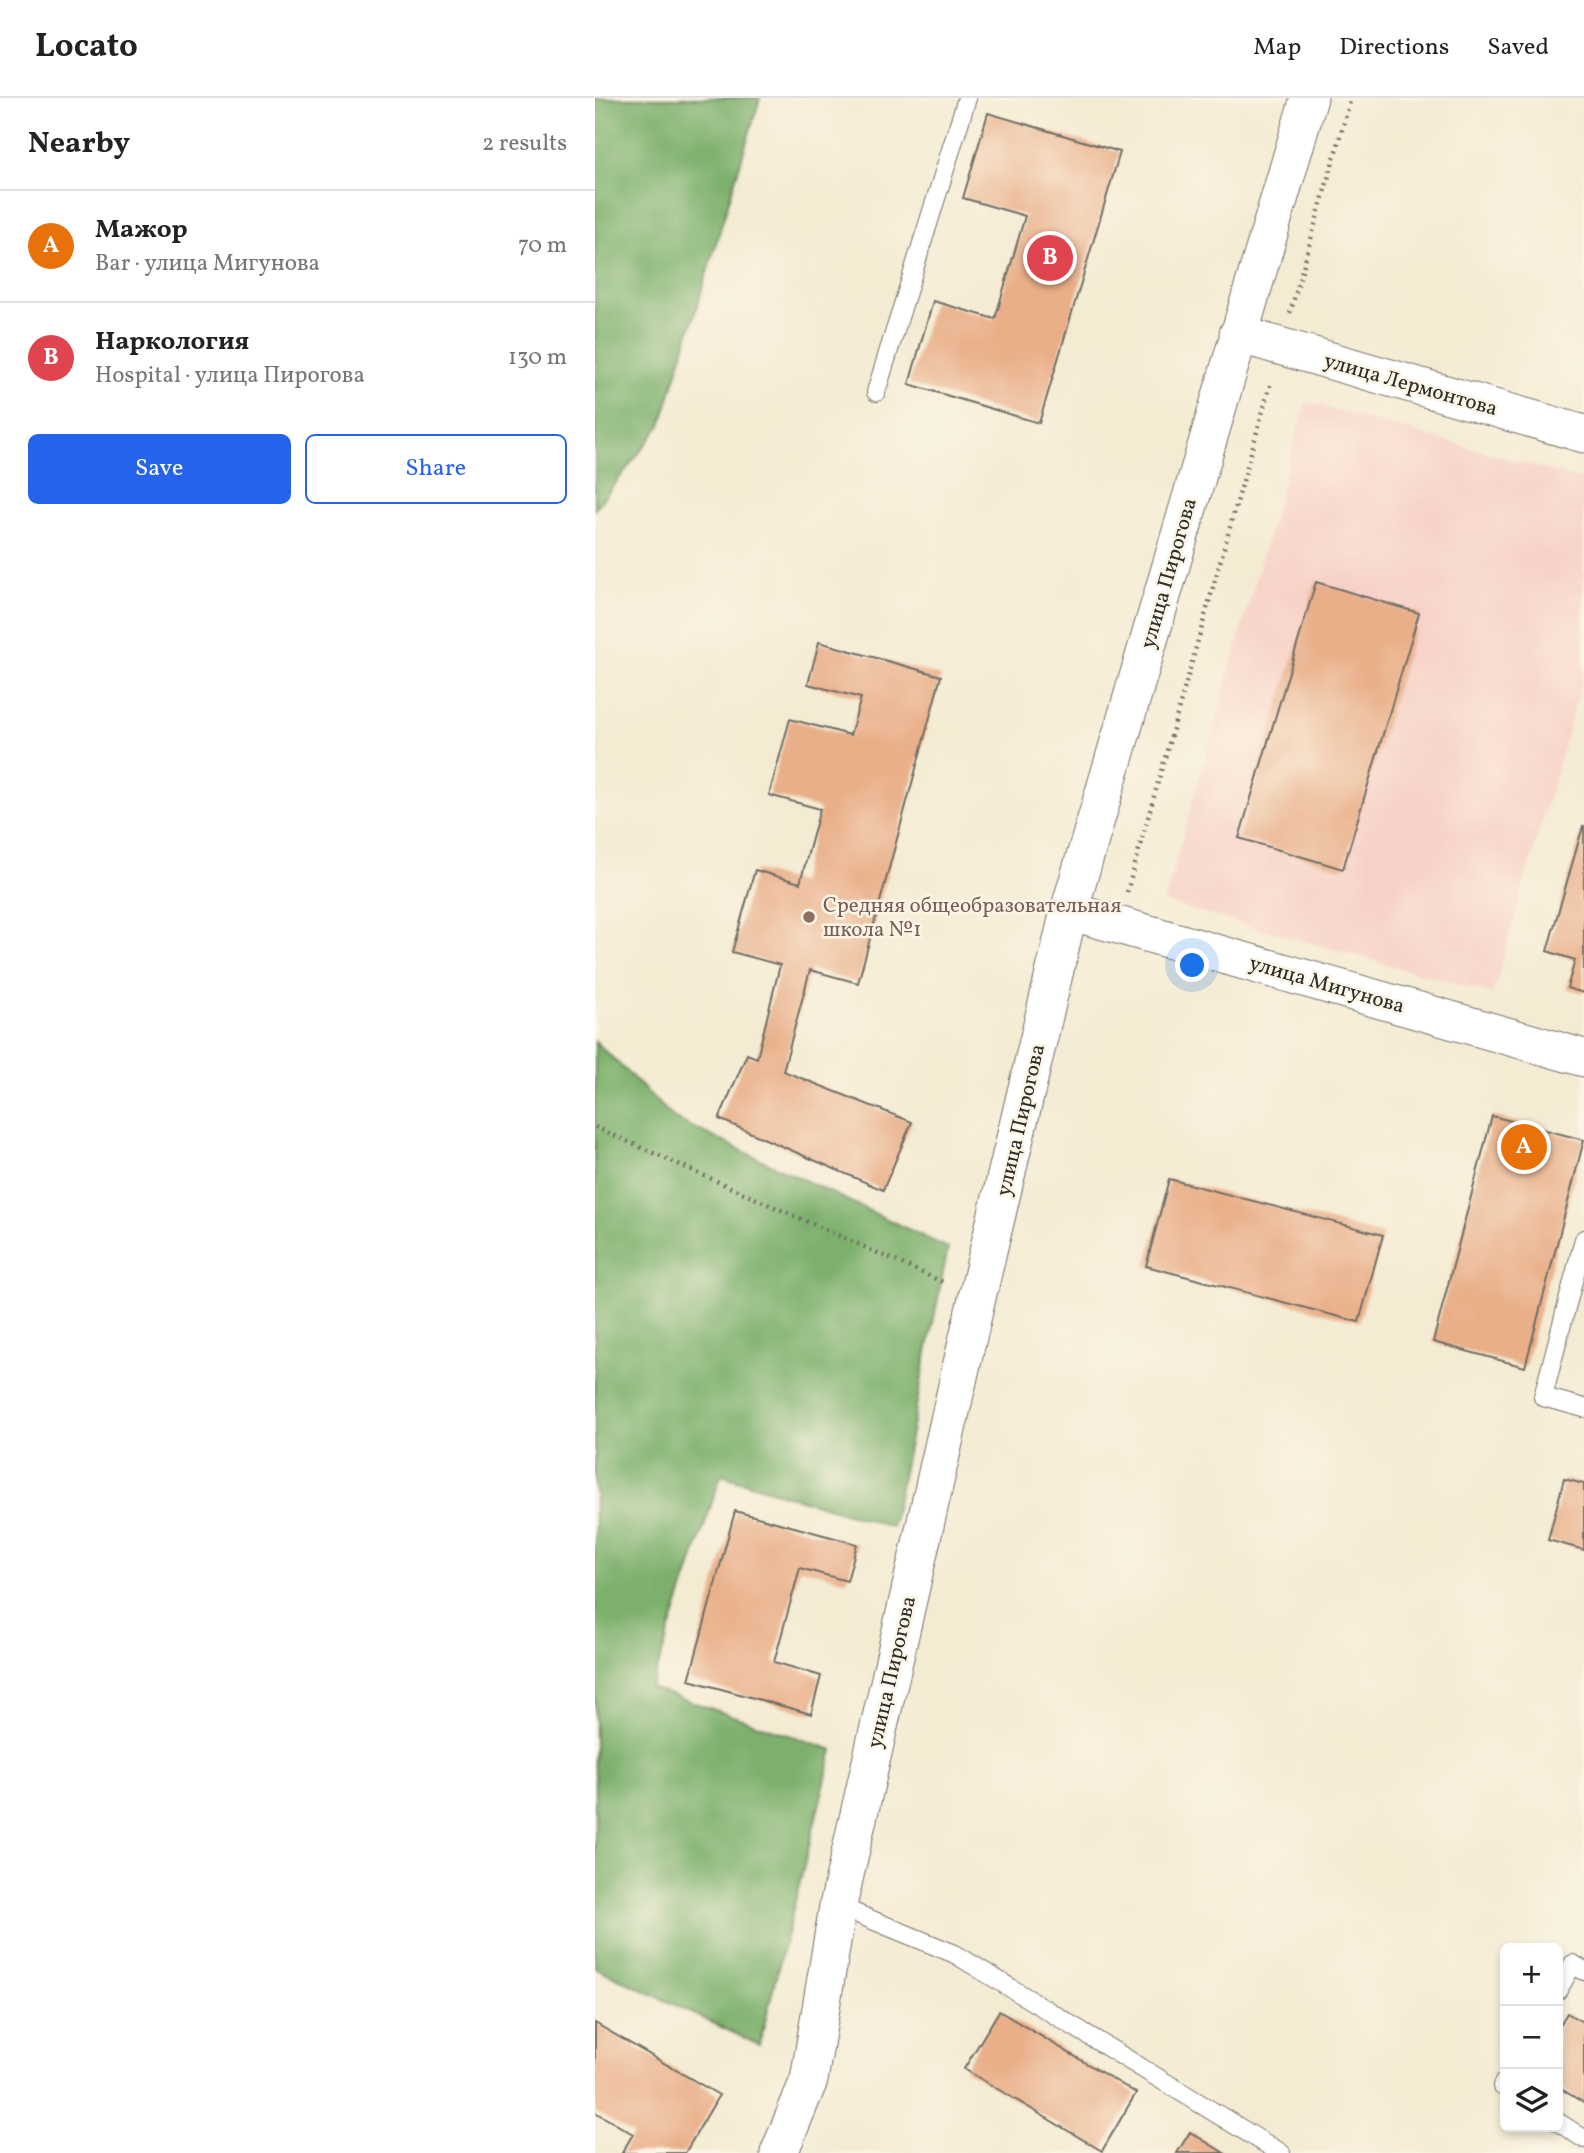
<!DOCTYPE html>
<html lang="en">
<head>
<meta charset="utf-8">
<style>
  body { margin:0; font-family:Vollkorn,serif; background:#f6f6f6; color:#222 }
  .controls { position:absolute; right:21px; bottom:21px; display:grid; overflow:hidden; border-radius:10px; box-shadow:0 4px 10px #0003 }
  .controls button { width:63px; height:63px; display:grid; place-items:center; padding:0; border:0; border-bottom:2px solid #e0e0e0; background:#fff; color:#222; font:35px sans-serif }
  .you { position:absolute; left:598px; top:868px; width:24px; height:24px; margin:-18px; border:5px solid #fff; border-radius:50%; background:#1a73e8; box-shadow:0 0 0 10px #1a73e833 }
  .badge { display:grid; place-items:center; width:46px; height:46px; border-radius:50%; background:#2563eb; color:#fff; font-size:23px; font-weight:700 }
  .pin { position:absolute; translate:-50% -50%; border:4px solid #fff; box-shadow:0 2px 7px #0006 }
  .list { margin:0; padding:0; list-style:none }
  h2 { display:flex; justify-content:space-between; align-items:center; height:91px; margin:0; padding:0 28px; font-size:30px }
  h2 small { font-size:23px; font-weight:400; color:#767676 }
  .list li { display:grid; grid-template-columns:46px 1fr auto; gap:21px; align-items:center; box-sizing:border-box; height:112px; padding:0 28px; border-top:2px solid #e0e0e0 }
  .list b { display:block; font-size:26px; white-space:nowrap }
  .list p { margin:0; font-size:23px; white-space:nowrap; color:#767676 }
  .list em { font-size:23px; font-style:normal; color:#767676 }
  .actions { display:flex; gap:14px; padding:21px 28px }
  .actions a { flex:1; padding:16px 0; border:2px solid #2563eb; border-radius:10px; text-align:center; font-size:24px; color:#2563eb }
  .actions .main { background:#2563eb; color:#fff }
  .icon { flex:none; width:38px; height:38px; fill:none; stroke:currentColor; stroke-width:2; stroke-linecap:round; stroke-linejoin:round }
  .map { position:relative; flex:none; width:989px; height:2055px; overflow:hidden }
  header { display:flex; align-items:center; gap:42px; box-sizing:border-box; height:98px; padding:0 35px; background:#fff; border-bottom:2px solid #e0e0e0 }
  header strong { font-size:33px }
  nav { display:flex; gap:38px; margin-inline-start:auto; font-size:24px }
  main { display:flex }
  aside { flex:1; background:#fff }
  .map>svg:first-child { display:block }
  .built { fill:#f7d1c7 }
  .forest { fill:#7db06c; stroke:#546e4c; stroke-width:2 }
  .building { fill:#e9af88 }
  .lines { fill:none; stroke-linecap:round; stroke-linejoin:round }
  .lane-casing { stroke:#716e66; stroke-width:20 }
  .street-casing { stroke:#716e66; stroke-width:39 }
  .path { stroke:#716e66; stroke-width:4.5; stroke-dasharray:2 5; stroke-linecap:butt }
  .lane { stroke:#fff; stroke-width:18 }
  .street { stroke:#fff; stroke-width:37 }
  .education-dot { fill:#8d6e63; stroke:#fcf5e5; stroke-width:2.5 }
  .labels { text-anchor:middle; stroke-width:5; stroke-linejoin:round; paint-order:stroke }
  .street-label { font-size:21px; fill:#2b2b2b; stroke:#fcf5e5 }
  .education-label { font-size:21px; fill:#785e54; stroke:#fcf5e5; text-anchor:start }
</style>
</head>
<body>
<header>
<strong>Locato</strong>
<nav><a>Map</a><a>Directions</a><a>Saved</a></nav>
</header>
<main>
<aside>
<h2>Nearby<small>2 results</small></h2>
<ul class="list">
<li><span class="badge" style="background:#e8710a">A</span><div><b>Мажор</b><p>Bar · улица Мигунова</p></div><em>70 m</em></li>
<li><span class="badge" style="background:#e0444e">B</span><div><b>Наркология</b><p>Hospital · улица Пирогова</p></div><em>130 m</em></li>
</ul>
<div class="actions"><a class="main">Save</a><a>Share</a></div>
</aside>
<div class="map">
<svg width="989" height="2055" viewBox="0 0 989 2055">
  <rect width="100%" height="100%" fill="#fcf5e5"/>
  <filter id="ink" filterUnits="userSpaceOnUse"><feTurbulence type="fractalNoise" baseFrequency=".0143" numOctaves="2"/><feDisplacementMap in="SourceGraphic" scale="14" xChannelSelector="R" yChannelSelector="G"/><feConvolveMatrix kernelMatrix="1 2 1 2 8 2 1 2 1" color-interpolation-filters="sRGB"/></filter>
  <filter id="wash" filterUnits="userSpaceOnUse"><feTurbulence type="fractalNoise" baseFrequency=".00686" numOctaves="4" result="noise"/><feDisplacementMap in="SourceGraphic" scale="28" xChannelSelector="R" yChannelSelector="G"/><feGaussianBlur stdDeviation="1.57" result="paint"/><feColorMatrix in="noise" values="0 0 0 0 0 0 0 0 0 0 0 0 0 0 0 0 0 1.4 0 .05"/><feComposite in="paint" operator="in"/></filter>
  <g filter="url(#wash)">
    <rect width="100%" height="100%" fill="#f4ebd3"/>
    <path class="built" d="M711 304 989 382V575L898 896 569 804Z"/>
    <path class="forest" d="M0 0H165L66 327 0 411Z
      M0 943 80 1021 353 1150 297 1429 126 1377 56 1590 238 1652 164 1947 0 1869Z"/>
    <g id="blocks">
      <path class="building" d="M393 15 525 54 444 325 314 286 338 203 400 221 430 118 368 100Z
        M721 484 824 515 748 771 644 740Z
        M224 544 346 578 263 885 215 872 188 973 317 1024 288 1092 124 1021 152 956 162 960 185 867 137 854 160 772 205 785 225 711 174 697 195 621 255 637 266 600 213 586Z
        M988 728H989V895L972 890 980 862 952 853Z
        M897 1018 989 1042 930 1269 838 1244Z
        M574 1081 788 1137 764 1224 551 1168Z
        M969 1381 989 1386V1452L953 1442Z
        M140 1413 262 1446 252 1483 205 1470 179 1564 226 1578 216 1616 94 1582Z
        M404 1913 541 1995 507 2053 369 1971Z
        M972 1915 989 1925V2005L963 1989V1930Z
        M0 1925 124 1997 90 2055H27L38 2036 0 2014Z
        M595 2034 629 2055H582Z"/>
    </g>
  </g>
  <g filter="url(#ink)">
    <use href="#blocks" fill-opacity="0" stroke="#716e66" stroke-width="2"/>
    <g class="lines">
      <g class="lane-casing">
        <path id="lane" d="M281 294 372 0
          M989 1141 948 1299 989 1310
          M243 1808 360 1856 686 2055
          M963 1892 978 1866 989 1873
          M910 1983 907 1988 910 1990
          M963 2024 989 2041"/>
      </g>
      <g class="street-casing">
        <path id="street" d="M643 236 989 336
          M474 813 989 960
          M184 2055 214 1982 243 1808 382 1200 474 813 714 0"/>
      </g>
      <path class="path" d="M695 215 756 0
        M532 794 676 284
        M0 1029 350 1185"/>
      <use href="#lane" class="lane"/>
      <use href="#street" class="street"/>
    </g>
  </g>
  <circle class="education-dot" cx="214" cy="819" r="7"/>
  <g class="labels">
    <g class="street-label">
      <text transform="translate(816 286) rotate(16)" y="7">улица Лермонтова</text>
      <text transform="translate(573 475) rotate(-74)" y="7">улица Пирогова</text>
      <text transform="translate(732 886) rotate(16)" y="7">улица Мигунова</text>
      <text transform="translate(425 1022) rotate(-77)" y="7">улица Пирогова</text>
      <text transform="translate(296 1574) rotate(-77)" y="7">улица Пирогова</text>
    </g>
    <g class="education-label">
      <text x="228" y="814">Средняя общеобразовательная<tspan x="228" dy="24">школа №1</tspan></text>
    </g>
  </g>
</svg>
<div class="controls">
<button>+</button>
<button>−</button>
<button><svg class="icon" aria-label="layers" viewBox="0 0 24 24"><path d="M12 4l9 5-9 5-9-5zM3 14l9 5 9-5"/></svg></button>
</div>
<div class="you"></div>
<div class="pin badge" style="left:929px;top:1049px;background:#e8710a">A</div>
<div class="pin badge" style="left:455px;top:160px;background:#e0444e">B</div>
</div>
</main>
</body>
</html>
